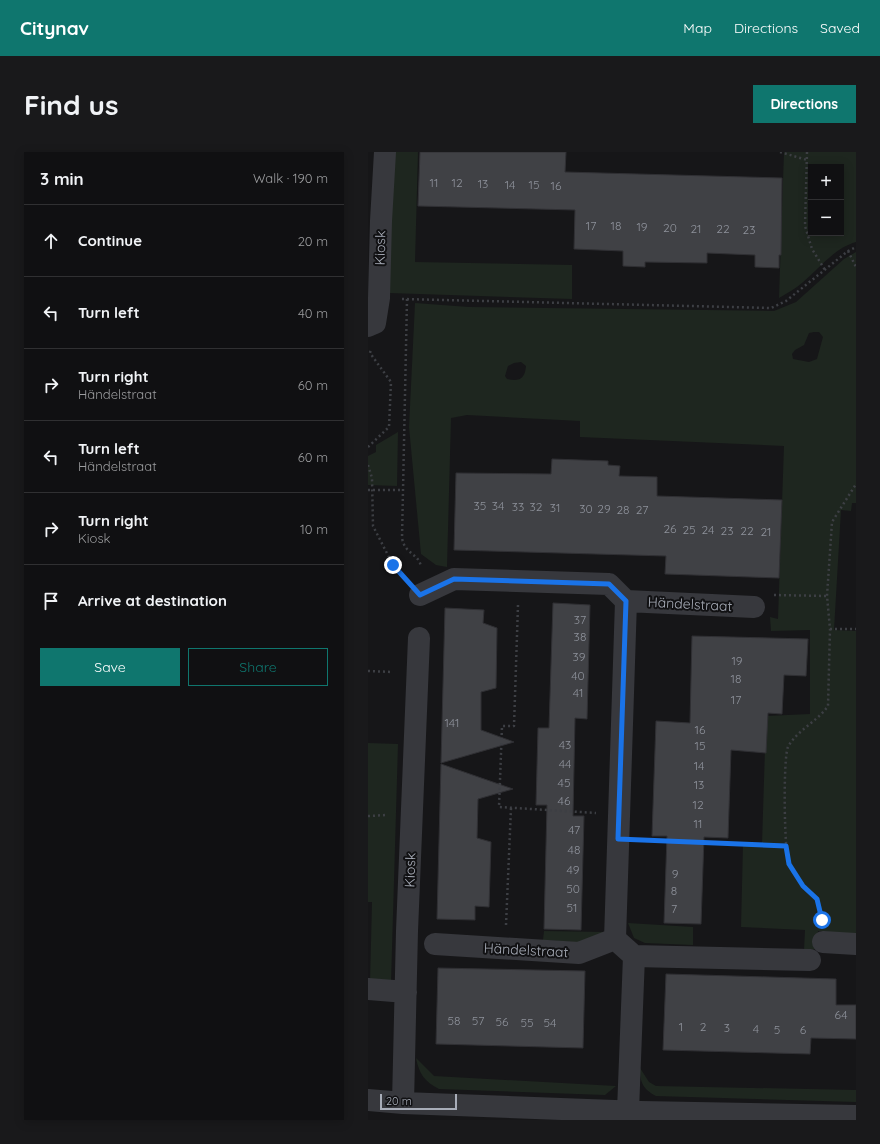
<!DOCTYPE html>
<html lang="en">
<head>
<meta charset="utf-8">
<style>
  body { margin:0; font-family:Quicksand,sans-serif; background:#19191b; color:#f1f3f6 }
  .controls { position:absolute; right:12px; top:12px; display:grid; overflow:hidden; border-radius:0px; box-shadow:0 2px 10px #0003 }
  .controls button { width:36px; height:36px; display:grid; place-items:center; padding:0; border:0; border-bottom:1px solid #303032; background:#101012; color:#f1f3f6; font:20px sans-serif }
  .scale { position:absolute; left:12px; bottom:10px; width:77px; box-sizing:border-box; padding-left:4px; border:2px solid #a8adb8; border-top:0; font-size:11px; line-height:14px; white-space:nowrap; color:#a8adb8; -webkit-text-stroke:3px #111113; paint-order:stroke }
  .stop { position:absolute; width:12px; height:12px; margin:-9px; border:3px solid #1a73e8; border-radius:50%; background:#fff }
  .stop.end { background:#1a73e8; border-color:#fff; box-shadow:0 1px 4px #0008 }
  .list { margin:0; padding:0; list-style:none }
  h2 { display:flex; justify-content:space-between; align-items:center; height:52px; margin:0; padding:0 16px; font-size:17px }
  h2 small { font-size:13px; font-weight:400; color:#9c9d9f }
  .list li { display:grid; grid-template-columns:26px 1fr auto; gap:12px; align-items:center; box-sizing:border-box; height:72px; padding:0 16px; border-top:1px solid #303032 }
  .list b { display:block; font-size:15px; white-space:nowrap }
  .list p { margin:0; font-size:13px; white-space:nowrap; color:#9c9d9f }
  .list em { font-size:13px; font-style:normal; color:#9c9d9f }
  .actions { display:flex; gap:8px; padding:12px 16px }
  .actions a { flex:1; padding:9px 0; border:1px solid #0f766e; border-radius:0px; text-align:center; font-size:14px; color:#0f766e }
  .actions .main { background:#0f766e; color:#fff }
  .icon { flex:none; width:22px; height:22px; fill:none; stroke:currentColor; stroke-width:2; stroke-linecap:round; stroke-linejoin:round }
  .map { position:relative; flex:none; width:488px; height:968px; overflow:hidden; border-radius:0px }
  header { display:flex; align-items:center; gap:24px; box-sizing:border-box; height:56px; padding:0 20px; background:#0f766e; color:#fff }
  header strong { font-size:19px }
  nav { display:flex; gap:22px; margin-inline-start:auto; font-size:14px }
  .intro { display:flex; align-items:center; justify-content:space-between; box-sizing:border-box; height:96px; padding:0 24px }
  h1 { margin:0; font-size:28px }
  .button { padding:10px 18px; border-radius:0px; background:#0f766e; color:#fff; font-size:14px; font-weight:700 }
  main { display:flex; gap:24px; padding:0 24px }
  aside { flex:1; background:#101012; border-radius:0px; box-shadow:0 2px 10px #0003 }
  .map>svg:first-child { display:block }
  .green { fill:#1e261f; fill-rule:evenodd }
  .building { fill:#404145; stroke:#303034 }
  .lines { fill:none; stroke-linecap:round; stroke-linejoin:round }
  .path { stroke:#3d3f44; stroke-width:2.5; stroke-dasharray:2 3; stroke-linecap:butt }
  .minor { stroke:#37383d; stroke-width:22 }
  .route { stroke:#1a73e8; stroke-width:5 }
  .labels { text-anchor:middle; stroke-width:4; stroke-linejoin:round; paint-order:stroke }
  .number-label { font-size:12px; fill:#8e929b }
  .street-label { font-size:14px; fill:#a8adb8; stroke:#111113 }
</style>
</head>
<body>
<header>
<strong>Citynav</strong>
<nav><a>Map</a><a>Directions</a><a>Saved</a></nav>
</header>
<div class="intro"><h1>Find us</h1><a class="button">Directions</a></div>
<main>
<aside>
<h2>3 min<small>Walk · 190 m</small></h2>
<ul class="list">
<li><svg class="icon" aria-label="ahead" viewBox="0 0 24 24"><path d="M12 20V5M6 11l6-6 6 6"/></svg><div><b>Continue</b></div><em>20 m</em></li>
<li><svg class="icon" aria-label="left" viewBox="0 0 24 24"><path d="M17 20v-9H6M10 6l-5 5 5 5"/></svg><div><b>Turn left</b></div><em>40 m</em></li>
<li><svg class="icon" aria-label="right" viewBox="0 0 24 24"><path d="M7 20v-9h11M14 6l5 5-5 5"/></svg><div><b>Turn right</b><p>Händelstraat</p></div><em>60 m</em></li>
<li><svg class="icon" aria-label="left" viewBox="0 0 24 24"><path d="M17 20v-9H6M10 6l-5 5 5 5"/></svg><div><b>Turn left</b><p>Händelstraat</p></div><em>60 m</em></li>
<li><svg class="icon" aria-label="right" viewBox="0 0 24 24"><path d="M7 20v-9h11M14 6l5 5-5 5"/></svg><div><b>Turn right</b><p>Kiosk</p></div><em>10 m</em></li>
<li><svg class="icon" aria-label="arrive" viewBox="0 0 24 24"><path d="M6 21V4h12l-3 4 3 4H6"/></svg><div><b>Arrive at destination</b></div></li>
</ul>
<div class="actions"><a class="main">Save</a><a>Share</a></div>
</aside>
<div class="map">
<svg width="488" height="968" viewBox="0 0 488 968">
  <rect width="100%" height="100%" fill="#161618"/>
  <path class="green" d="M25 0H50L47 110 204 113V147L21 141Z
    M416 0H488V90C466 96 451 117 434 131 427 137 419 141 411 146ZM443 15H473V81H443Z
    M488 100V351H484L483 359 473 358 466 478 488 479V782L450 779 449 797 436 798 437 778 373 775 375 692H394L398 564 442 562V478L403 479 402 465 410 467 416 294 212 285V269L99 263 83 266 79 415 68 413 53 402 41 275 47 151 101 155 406 159 428 150 476 107ZM446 180H451L455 185 449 207 441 210 425 207 424 202 427 198 436 193 441 181ZM153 210 158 214C157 227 151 230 139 227L137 224 140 214 146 211Z
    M30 280 29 334 0 333V304L8 300V293Z
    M0 591 30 592 23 831 2 830 4 750H0Z
    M260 771 325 775V793L277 791 266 786Z
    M176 779 236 780 219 791 175 788Z
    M48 906 66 924 248 934 237 943 71 937C57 930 51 922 48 906Z
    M272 916 281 930 288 934 488 938V950L288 944C275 937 272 931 272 916Z"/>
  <path class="building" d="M52 0H198L197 20 414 26 413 103H411V116L387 115V103L339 101V111L277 110V115L255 114V99L206 97 207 58 50 54Z
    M184 307 240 309V313L252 314 251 324 289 325V344L414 348 411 426 297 422 298 404 86 398 88 321 183 322Z
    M185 451 222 453 219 567 207 566 205 664H216L213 778 176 777 179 653H168L170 576H181Z
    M77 456 116 458 115 471 129 476 128 536 113 540V578L146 590 73 611Z
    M324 484 440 487 438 524 416 523 414 562 400 561 398 601 363 598 360 686 336 685 333 772 296 771 299 684H284L288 569 322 571Z
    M73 612 145 637 110 647 109 686 123 690 121 755 107 754V768L69 767Z
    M70 816 217 819 215 896 68 892Z
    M298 822 468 827V853H488V887L443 886 442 902 295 898Z"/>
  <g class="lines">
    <path class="path" d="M412 0 439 8
      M439 0 437 74 444 97 457 118
      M480 99 488 115
      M34 147 403 156 418 149 480 99 488 95
      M39 147 34 386C37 403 51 401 53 415
      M0 295 21 275 23 230 2 201 3 197
      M0 313 4 326 5 374 25 413 36 425
      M0 338H35
      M406 443 459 444
      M150 453 146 574H134L131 655 228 661
      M462 477H488
      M0 519 25 520
      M0 664 19 663
      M275 688 418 694
      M453 766C452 760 451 750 448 746 439 735 427 726 421 713 416 701 415 605 420 595 429 578 449 570 460 554L462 477 459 444 464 370 488 332
      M138 773 143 656"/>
    <path class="minor" d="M0 174 7 171 11 146 13 69 17 0
      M52 443 86 427 241 432 258 449 386 455
      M258 449 247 787 266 804 260 959
      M455 790 488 792
      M67 792 211 801 247 787
      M266 804 442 808
      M0 837 38 840
      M0 948 35 951 273 960 488 964
      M35 951 39 779 51 486"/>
  </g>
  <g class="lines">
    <path class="route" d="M25 413 52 443 86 427 241 432 258 449 250 687 418 694 421 712 435 734 449 747 454 768"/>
  </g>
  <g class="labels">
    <g class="number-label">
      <text x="66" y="35">11</text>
      <text x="89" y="35">12</text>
      <text x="115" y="36">13</text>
      <text x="142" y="37">14</text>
      <text x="166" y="37">15</text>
      <text x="188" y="38">16</text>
      <text x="223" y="78">17</text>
      <text x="248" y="78">18</text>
      <text x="274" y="79">19</text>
      <text x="302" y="80">20</text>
      <text x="328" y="81">21</text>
      <text x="355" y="81">22</text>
      <text x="381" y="82">23</text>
      <text x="112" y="358">35</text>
      <text x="130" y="358">34</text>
      <text x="150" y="359">33</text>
      <text x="168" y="359">32</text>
      <text x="187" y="360">31</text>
      <text x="218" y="361">30</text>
      <text x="236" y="361">29</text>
      <text x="255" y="362">28</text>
      <text x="274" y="362">27</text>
      <text x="302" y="381">26</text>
      <text x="321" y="382">25</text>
      <text x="340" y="382">24</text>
      <text x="359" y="383">23</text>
      <text x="379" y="383">22</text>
      <text x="398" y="384">21</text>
      <text x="212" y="472">37</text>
      <text x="212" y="489">38</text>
      <text x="211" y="509">39</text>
      <text x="369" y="513">19</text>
      <text x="210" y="528">40</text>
      <text x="368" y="531">18</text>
      <text x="210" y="545">41</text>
      <text x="368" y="552">17</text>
      <text x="84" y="575">141</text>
      <text x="332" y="582">16</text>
      <text x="197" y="597">43</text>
      <text x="332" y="598">15</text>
      <text x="197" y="616">44</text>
      <text x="331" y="618">14</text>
      <text x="196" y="635">45</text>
      <text x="331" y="637">13</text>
      <text x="196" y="653">46</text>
      <text x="330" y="657">12</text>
      <text x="330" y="676">11</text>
      <text x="206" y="682">47</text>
      <text x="206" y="702">48</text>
      <text x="205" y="722">49</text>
      <text x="307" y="726">9</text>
      <text x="205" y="741">50</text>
      <text x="306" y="743">8</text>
      <text x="204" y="760">51</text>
      <text x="306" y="761">7</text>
      <text x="473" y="867">64</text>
      <text x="86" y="873">58</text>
      <text x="110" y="873">57</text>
      <text x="134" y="874">56</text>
      <text x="159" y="875">55</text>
      <text x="182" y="875">54</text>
      <text x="313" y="879">1</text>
      <text x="335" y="879">2</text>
      <text x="359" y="880">3</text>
      <text x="388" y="881">4</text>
      <text x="409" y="882">5</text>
      <text x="435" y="882">6</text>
    </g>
    <g class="street-label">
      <text transform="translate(12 96) rotate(-89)" y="5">Kiosk</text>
      <text transform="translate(322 452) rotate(3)" y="5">Händelstraat</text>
      <text transform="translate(42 718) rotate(-88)" y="5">Kiosk</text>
      <text transform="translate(158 798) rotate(3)" y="5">Händelstraat</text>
    </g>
  </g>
</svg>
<div class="controls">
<button>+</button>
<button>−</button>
</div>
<div class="scale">20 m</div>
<div class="stop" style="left:454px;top:768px"></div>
<div class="stop end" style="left:25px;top:413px"></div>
</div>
</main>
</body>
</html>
